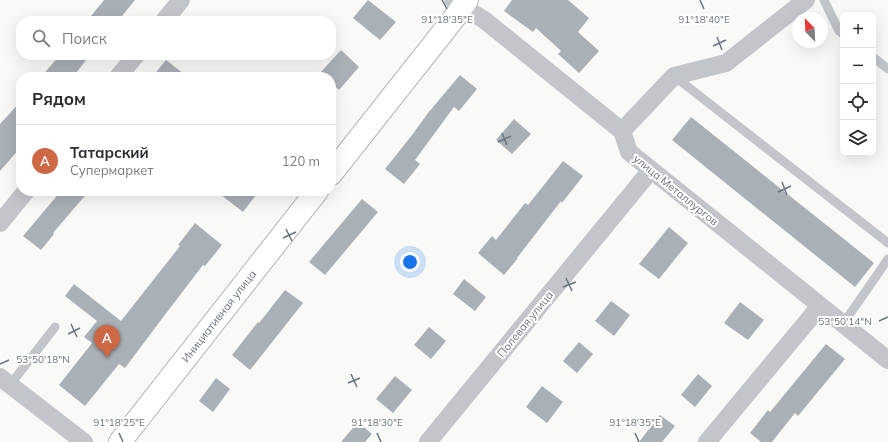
<!DOCTYPE html>
<html lang="ru">
<head>
<meta charset="utf-8">
<style>
  body { margin:0; font-family:Mulish,sans-serif; background:#f7f7f7; color:#2b2b33 }
  .controls { position:absolute; right:12px; top:12px; display:grid; overflow:hidden; border-radius:8px; box-shadow:0 4px 16px #0002 }
  .controls button { width:36px; height:36px; display:grid; place-items:center; padding:0; border:0; border-bottom:1px solid #e1e1e2; background:#fff; color:#2b2b33; font:20px sans-serif }
  .compass { position:absolute; left:792px; top:12px; width:36px; height:36px; border-radius:50%; background:#fff; box-shadow:0 4px 16px #0002; rotate:336deg }
  .you { position:absolute; left:410px; top:262px; width:14px; height:14px; margin:-10px; border:3px solid #fff; border-radius:50%; background:#1a73e8; box-shadow:0 0 0 6px #1a73e833 }
  .badge { display:grid; place-items:center; width:26px; height:26px; border-radius:50%; background:#cd6744; color:#fff; font-size:13px; font-weight:700 }
  .pin { position:absolute; translate:-50% -33px; filter:drop-shadow(0 1px 2px #0008) }
  .pin::after { content:''; position:absolute; top:21px; width:14px; height:12px; background:inherit; clip-path:polygon(0 0,100% 0,50% 100%) }
  .list { margin:0; padding:0; list-style:none }
  h2 { display:flex; justify-content:space-between; align-items:center; height:52px; margin:0; padding:0 16px; font-size:17px }
  h2 small { font-size:13px; font-weight:400; color:#7c7c81 }
  .list li { display:grid; grid-template-columns:26px 1fr auto; gap:12px; align-items:center; box-sizing:border-box; height:72px; padding:0 16px; border-top:1px solid #e1e1e2 }
  .list b { display:block; font-size:15px; white-space:nowrap }
  .list p { margin:0; font-size:13px; white-space:nowrap; color:#7c7c81 }
  .list em { font-size:13px; font-style:normal; color:#7c7c81 }
  .icon { flex:none; width:22px; height:22px; fill:none; stroke:currentColor; stroke-width:2; stroke-linecap:round; stroke-linejoin:round }
  .map { position:relative; flex:none; width:888px; height:442px; overflow:hidden }
  .search { position:absolute; background:#fff; box-shadow:0 4px 16px #0002; left:16px; top:16px; width:320px; height:44px; display:flex; align-items:center; gap:10px; box-sizing:border-box; padding:0 14px; border-radius:16px; color:#7c7c81; font-size:15px }
  .panel { position:absolute; background:#fff; box-shadow:0 4px 16px #0002; left:16px; top:72px; width:320px; height:124px; border-radius:16px }
  .map>svg:first-child { display:block }
  .building { fill:#a9b0b6 }
  .lines { fill:none; stroke-linecap:round; stroke-linejoin:round }
  .secondary-casing { stroke:#b5b9bd; stroke-width:24 }
  .lane { stroke:#c2c5c9; stroke-width:9 }
  .street { stroke:#c2c5c9; stroke-width:18 }
  .secondary { stroke:#fff; stroke-width:22 }
  .ticks { fill:none; stroke:#68747f; stroke-width:1.5 }
  .labels { text-anchor:middle; stroke-width:4; stroke-linejoin:round; paint-order:stroke }
  .street-label { font-size:11px; fill:#68747f; stroke:#fff }
  .ticks-label { font-size:10px; text-anchor:middle; fill:#68747f; stroke:#fff; stroke-width:4; stroke-linejoin:round; paint-order:stroke }
</style>
</head>
<body>
<div class="map">
<svg width="888" height="442" viewBox="0 0 888 442">
  <rect width="100%" height="100%" fill="#f9f9f8"/>
  <path class="building" d="M104 0H135L118 21H87Z
    M368 0 396 22 380 40 353 18Z
    M512 0H568L589 18 578 32 599 51 579 73 558 54 561 51 536 28 533 32 504 11Z
    M341 50 359 67 339 90 331 83V77H325L320 73Z
    M60 55H90L73 77H41Z
    M166 60 188 77H152Z
    M460 75 477 89 459 111 454 107 415 160 420 164 404 184 385 169 412 135 428 113Z
    M21 101V147L0 171V124Z
    M691 117 874 263 855 287 672 140Z
    M514 119 531 134 512 154 496 140Z
    M563 161 583 176 562 203 561 201 517 258H518L504 275 478 253 492 236 496 240 525 203 528 205Z
    M61 191H89L53 233 54 234 41 250 23 236Z
    M216 191H259L243 212Z
    M362 199 378 212 325 275 309 262Z
    M195 223 222 245 205 266 203 265 161 320 125 368 119 364 85 406 59 385 92 343 84 337 97 321 65 296 74 284 121 321 180 246 178 245Z
    M669 227 688 243 659 279 639 264Z
    M464 279 486 297 475 311 453 294Z
    M285 290 303 303 250 370 232 355 258 322 259 323Z
    M611 301 630 315 614 336 595 321Z
    M740 302 764 320 748 340 724 323Z
    M429 327 446 341 431 359 414 345Z
    M579 342 593 354 577 373 563 361Z
    M826 344 845 359 798 416 795 413 772 442H761L750 433 768 410 770 412Z
    M698 374 712 386 695 407 681 395Z
    M395 376 412 390 393 413 376 399Z
    M216 378 230 389 213 412 199 401Z
    M542 386 563 402 547 423 526 407Z
    M660 415 675 426 662 442H639Z
    M358 422 372 434 365 442H341Z"/>
  <g class="lines">
    <g class="secondary-casing">
      <g id="secondary">
        <path d="M331 174 455 17 467 0"/>
        <path id="s1" d="M120 442 317 191"/>
      </g>
    </g>
    <path class="lane" d="M824 0 839 31 843 34
      M873 57 888 69
      M674 76 888 243
      M843 324 888 259
      M10 385 55 327"/>
    <path class="street" d="M453 0 462 7 483 19 622 131 629 152 888 360
      M164 21 181 0
      M118 77 136 55
      M622 131 674 76 726 63 806 0
      M0 223 26 191
      M0 377 84 442
      M428 442 651 170
      M707 442 820 306"/>
    <use href="#secondary" class="secondary"/>
  </g>
  <path class="ticks" d="M442 0 447 9M700 0 704 9M717 37 722 50M713 46 726 40M502 133 507 145M498 142 511 136M782 182 787 195M778 192 791 186M286 229 292 241M283 238 296 232M566 278 572 291M563 287 576 282M879 321 888 317M71 324 77 337M68 334 80 328M0 364 9 360M351 374 357 387M348 383 360 378M119 433 123 442M377 433 381 442M635 433 639 442"/>
  <g class="labels">
    <g class="street-label">
      <text transform="translate(676 190) rotate(39)" y="4">улица Металлургов</text>
      <text dy="4" stroke="none"><textPath href="#s1" startOffset="160">Инициативная улица</textPath></text>
      <text transform="translate(525 324) rotate(-51)" y="4">Полевая улица</text>
    </g>
  </g>
  <g class="ticks-label">
    <text x="447" y="23">91°18'35"E</text>
    <text x="704" y="23">91°18'40"E</text>
    <text x="845" y="325">53°50'14"N</text>
    <text x="43" y="363">53°50'18"N</text>
    <text x="119" y="426">91°18'25"E</text>
    <text x="377" y="426">91°18'30"E</text>
    <text x="635" y="426">91°18'35"E</text>
  </g>
</svg>
<div class="controls">
<button>+</button>
<button>−</button>
<button><svg class="icon" aria-label="locate" viewBox="0 0 24 24"><circle cx="12" cy="12" r="6"/><path d="M12 2v4M12 18v4M2 12h4M18 12h4"/></svg></button>
<button><svg class="icon" aria-label="layers" viewBox="0 0 24 24"><path d="M12 4l9 5-9 5-9-5zM3 14l9 5 9-5"/></svg></button>
</div>
<svg class="compass" viewBox="-18 -18 36 36"><path d="M0-13l5 13h-10z" fill="#e53935"/><path d="M0 13l5-13h-10z" fill="#7c7c81"/></svg>
<div class="you"></div>
<div class="pin badge" style="left:107px;top:358px">A</div>
<div class="search"><svg class="icon" aria-label="search" viewBox="0 0 24 24"><circle cx="10" cy="10" r="6"/><path d="M15 15l6 6"/></svg>Поиск</div>
<section class="panel">
<h2>Рядом<small></small></h2>
<ul class="list">
<li><span class="badge">A</span><div><b>Татарский</b><p>Супермаркет</p></div><em>120 m</em></li>
</ul>
</section>
</div>
</body>
</html>
